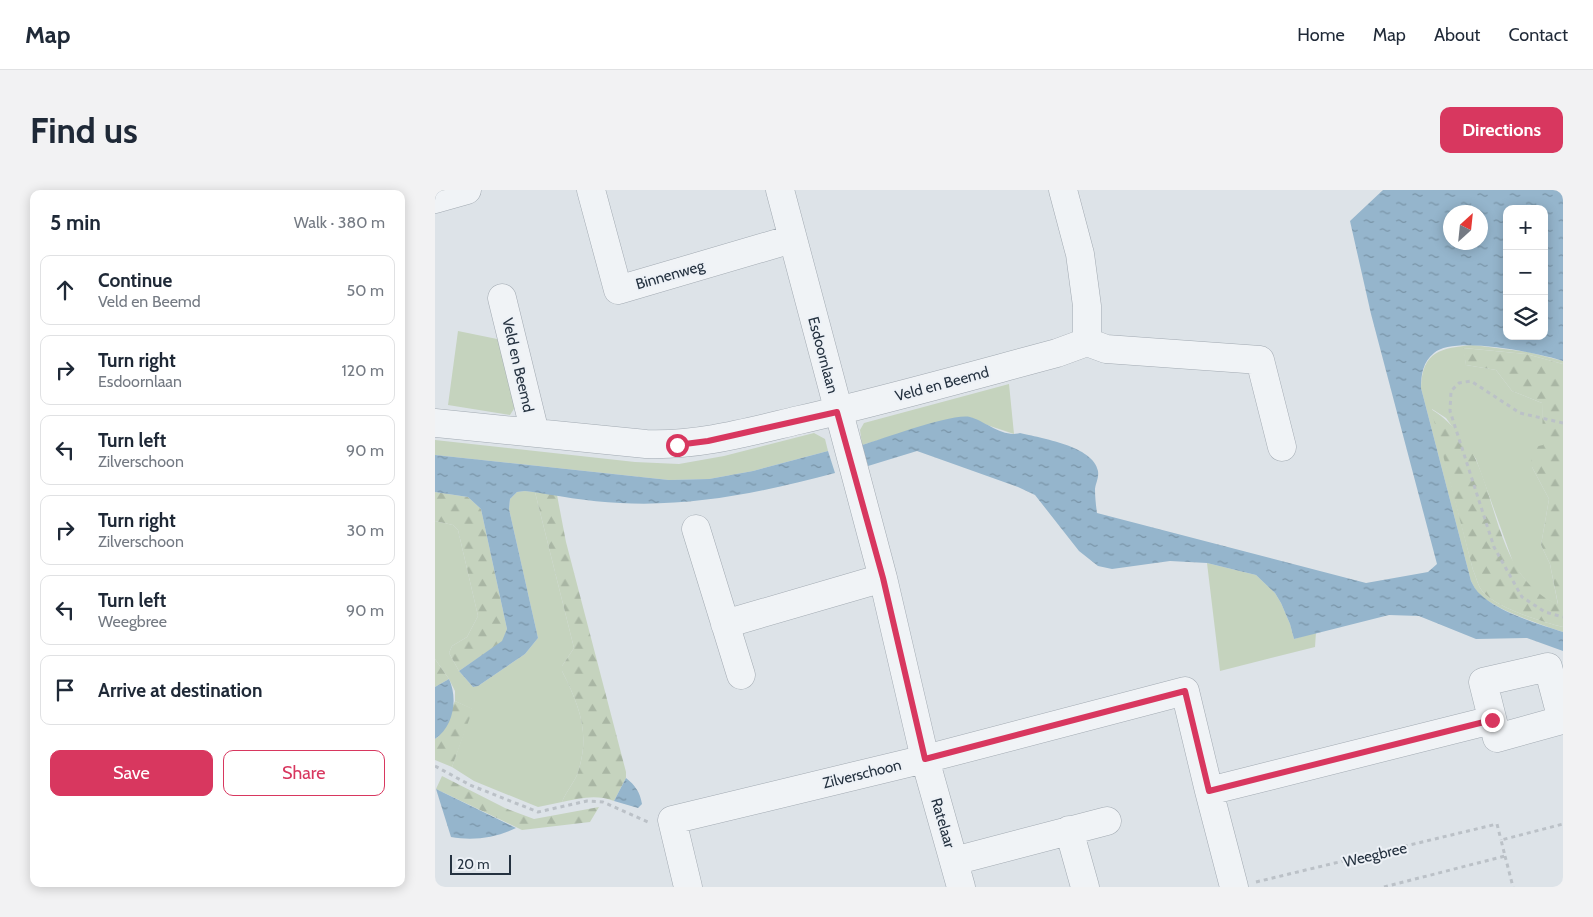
<!DOCTYPE html>
<html lang="en">
<head>
<meta charset="utf-8">
<style>
  body { margin:0; font-family:Cabin,sans-serif; background:#f2f2f3; color:#1f2937 }
  .controls { position:absolute; right:15px; top:15px; display:grid; overflow:hidden; border-radius:10px; box-shadow:0 2px 12px #0003 }
  .controls button { width:45px; height:45px; display:grid; place-items:center; padding:0; border:0; border-bottom:1px solid #e0e1e3; background:#fff; color:#1f2937; font:25px sans-serif }
  .compass { position:absolute; left:1008px; top:15px; width:45px; height:45px; border-radius:50%; background:#fff; box-shadow:0 2px 12px #0003; rotate:27deg }
  .scale { position:absolute; left:15px; bottom:12px; width:61px; box-sizing:border-box; padding-left:5px; border:2px solid #253240; border-top:0; font-size:14px; line-height:18px; white-space:nowrap; color:#253240; -webkit-text-stroke:4px #edf1f6; paint-order:stroke }
  .stop { position:absolute; width:15px; height:15px; margin:-11px; border:4px solid #d8375f; border-radius:50%; background:#fff }
  .stop.end { background:#d8375f; border-color:#fff; box-shadow:0 1px 5px #0008 }
  .list { margin:0; padding:0; list-style:none }
  h2 { display:flex; justify-content:space-between; align-items:center; height:65px; margin:0; padding:0 20px; font-size:21px }
  h2 small { font-size:16px; font-weight:400; color:#747a83 }
  .list li { display:grid; grid-template-columns:32px 1fr auto; gap:15px; align-items:center; box-sizing:border-box; height:70px; margin:0 10px 10px; padding:0 10px; border:1px solid #e0e1e3; border-radius:10px }
  .list b { display:block; font-size:19px; white-space:nowrap }
  .list p { margin:0; font-size:16px; white-space:nowrap; color:#747a83 }
  .list em { font-size:16px; font-style:normal; color:#747a83 }
  .actions { display:flex; gap:10px; padding:15px 20px }
  .actions a { flex:1; padding:11px 0; border:1px solid #d8375f; border-radius:10px; text-align:center; font-size:18px; color:#d8375f }
  .actions .main { background:#d8375f; color:#fff }
  .icon { flex:none; width:28px; height:28px; fill:none; stroke:currentColor; stroke-width:2; stroke-linecap:round; stroke-linejoin:round }
  .map { position:relative; flex:none; width:1128px; height:697px; overflow:hidden; border-radius:10px }
  header { display:flex; align-items:center; gap:30px; box-sizing:border-box; height:70px; padding:0 25px; background:#fff; border-bottom:1px solid #e0e1e3 }
  header strong { font-size:24px }
  nav { display:flex; gap:28px; margin-inline-start:auto; font-size:18px }
  .intro { display:flex; align-items:center; justify-content:space-between; box-sizing:border-box; height:120px; padding:0 30px }
  h1 { margin:0; font-size:35px }
  .button { padding:12px 22px; border-radius:10px; background:#d8375f; color:#fff; font-size:18px; font-weight:700 }
  main { display:flex; gap:30px; padding:0 30px }
  aside { flex:1; background:#fff; border-radius:10px; box-shadow:0 2px 12px #0003 }
  .map>svg:first-child { display:block }
  .grass { fill:#c5d3be }
  .forest { fill:url(#forest-firs) }
  .water { fill:url(#water-ripples); fill-rule:evenodd }
  .lines { fill:none; stroke-linecap:round; stroke-linejoin:round }
  .minor-casing { stroke:#a2aab2; stroke-width:29 }
  .path { stroke:#bbc1c7; stroke-width:3; stroke-dasharray:4 4; stroke-linecap:butt }
  .minor { stroke:#f0f3f6; stroke-width:28 }
  .route { stroke:#d8375f; stroke-width:6 }
  .labels { text-anchor:middle; stroke-width:4; stroke-linejoin:round; paint-order:stroke }
  .street-label { font-size:15px; fill:#253240; stroke:#edf1f6 }
</style>
</head>
<body>
<header>
<strong>Map</strong>
<nav><a>Home</a><a>Map</a><a>About</a><a>Contact</a></nav>
</header>
<div class="intro"><h1>Find us</h1><a class="button">Directions</a></div>
<main>
<aside>
<h2>5 min<small>Walk · 380 m</small></h2>
<ul class="list">
<li><svg class="icon" aria-label="ahead" viewBox="0 0 24 24"><path d="M12 20V5M6 11l6-6 6 6"/></svg><div><b>Continue</b><p>Veld en Beemd</p></div><em>50 m</em></li>
<li><svg class="icon" aria-label="right" viewBox="0 0 24 24"><path d="M7 20v-9h11M14 6l5 5-5 5"/></svg><div><b>Turn right</b><p>Esdoornlaan</p></div><em>120 m</em></li>
<li><svg class="icon" aria-label="left" viewBox="0 0 24 24"><path d="M17 20v-9H6M10 6l-5 5 5 5"/></svg><div><b>Turn left</b><p>Zilverschoon</p></div><em>90 m</em></li>
<li><svg class="icon" aria-label="right" viewBox="0 0 24 24"><path d="M7 20v-9h11M14 6l5 5-5 5"/></svg><div><b>Turn right</b><p>Zilverschoon</p></div><em>30 m</em></li>
<li><svg class="icon" aria-label="left" viewBox="0 0 24 24"><path d="M17 20v-9H6M10 6l-5 5 5 5"/></svg><div><b>Turn left</b><p>Weegbree</p></div><em>90 m</em></li>
<li><svg class="icon" aria-label="arrive" viewBox="0 0 24 24"><path d="M6 21V4h12l-3 4 3 4H6"/></svg><div><b>Arrive at destination</b></div></li>
</ul>
<div class="actions"><a class="main">Save</a><a>Share</a></div>
</aside>
<div class="map">
<svg width="1128" height="697" viewBox="0 0 1128 697">
  <defs>
    <pattern id="forest-firs" width="22" height="20" patternUnits="userSpaceOnUse" patternTransform="scale(1.25)"><rect width="22" height="20" fill="#c5d3be"/><path d="M5 1l3.5 6h-7zM16 11l3.5 6h-7z" fill="#a9b6a4"/></pattern>
    <pattern id="water-ripples" width="26" height="14" patternUnits="userSpaceOnUse" patternTransform="scale(1.25)"><rect width="26" height="14" fill="#95b5cc"/><path d="M2 4q2-2 4 0t4 0M15 11q2-2 4 0t4 0" fill="none" stroke="#7994a7"/></pattern>
  </defs>
  <rect width="100%" height="100%" fill="#dde3e8"/>
  <path class="grass" d="M23 141 67 150 82 214 75 225 13 215Z
    M1038 155 1093 162 1128 171V174L1091 164 1029 158 1031 175 1061 180 1077 201 1107 213 1109 255 1097 277 1114 309 1106 355 1115 374 1123 415 1100 403 1079 375 1041 269 1011 228 997 219 1038 380C1041 386 1043 397 1048 402 1062 418 1107 432 1128 437V442C1106 435 1061 420 1044 404 1041 401 1038 395 1036 391L986 198C987 161 1006 158 1038 155Z
    M574 194 579 244 546 233 535 227 498 234 427 255 425 240 429 233Z
    M379 243 390 249 393 261 318 281 274 289 234 290 0 265V250L200 272 244 274 289 266Z
    M90 301 100 302 139 458 127 476V481C145 517 156 545 142 585 138 594 131 602 127 612L103 617 39 591 17 577 37 519 20 511V501L14 489 0 469V331L18 335 23 340 43 426 32 447 17 456 14 463 24 481 38 497 43 496 90 464 103 448 74 319 75 309 82 302Z
    M772 373 821 385 840 403 846 413 855 434 859 449 881 442 880 457 785 481Z"/>
  <path class="forest" d="M1028 158 1091 164 1128 174V437C1107 432 1062 418 1048 402 1043 397 1041 386 1038 380L996 219C1014 230 1032 250 1041 270 1063 318 1067 392 1123 414L1115 374 1106 355 1114 309 1097 277 1096 264 1099 257 1108 255 1107 213 1077 201 1061 180 1031 175Z
    M0 302 33 307 46 319 72 439 68 451 24 481 14 463 17 456 32 447 43 426 23 340 18 335 0 331Z
    M100 302 122 305 131 352 191 582V588L179 611C161 604 146 608 127 612 131 602 138 594 142 585 156 545 145 517 127 481V476L139 458Z
    M0 469 14 489 0 497Z
    M20 511 38 519 17 577 0 570V549L4 546Z
    M7 586 70 618 99 629 164 617 155 632 87 640 1 599Z"/>
  <path class="water" d="M948 0H1128V171C1103 163 1019 145 999 163 988 172 986 184 986 198L1036 391C1038 395 1041 401 1045 404 1061 421 1105 435 1128 442V461L1092 448 1041 449 984 426 954 425 859 449 855 434 846 413 840 403 821 385 772 373 735 371 677 379 663 376 644 361 600 305 583 297 482 261 433 276 427 255C449 249 516 223 535 227 550 231 568 248 585 243 605 248 659 256 663 281 664 288 661 292 660 299 660 307 661 316 662 323L931 393 993 382 1002 374 936 124 915 31ZM1072 19H1109V146H1072ZM1046 22V52H1016V22Z
    M393 261 400 283C329 302 258 317 185 313 153 312 121 305 90 301L82 302 75 309 74 319 103 448 90 464 43 496 38 497 24 481 67 451 72 439 46 319 33 307 0 302V265L234 290 274 289 318 281Z
    M14 489C23 508 19 536 0 549V497Z
    M191 588C200 595 205 602 207 614L203 618 179 611Z
    M1 599 81 638C61 648 38 651 16 647Z"/>
  <g class="lines">
    <g class="minor-casing">
      <path id="minor" d="M156 0 183 100 357 49
        M345 0 448 388 490 569 526 697
        M628 0 645 64 652 116V152
        M0 9 32 0
        M67 108 100 243
        M0 233 211 254C264 256 313 242 364 230 451 210 536 186 622 163L652 152 671 159 825 170 847 257
        M261 339 306 485
        M290 434 448 388
        M1113 477 1127 530 1062 548 1048 492Z
        M634 640 650 697
        M519 671 672 631
        M253 697 237 630 490 569 750 501 774 601
        M799 697 774 601 1057 530"/>
    </g>
    <path class="path" d="M1128 233 1085 223 1036 191 1024 193 1016 201 1015 221 1059 357 1087 407 1110 422 1128 427
      M0 576 35 595 103 622 152 611 168 612 213 632
      M1070 666 1078 697
      M821 692 1062 634 1066 650
      M949 697 1070 666 1066 650 1128 634"/>
    <use href="#minor" class="minor"/>
  </g>
  <g class="lines">
    <path class="route" d="M242 255 273 251 402 222 448 388 490 569 750 501 774 601 1057 530"/>
  </g>
  <g class="labels">
    <g class="street-label">
      <text transform="translate(235 85) rotate(-16)" y="5">Binnenweg</text>
      <text transform="translate(388 165) rotate(75)" y="5">Esdoornlaan</text>
      <text transform="translate(83 175) rotate(77)" y="5">Veld en Beemd</text>
      <text transform="translate(507 194) rotate(-15)" y="5">Veld en Beemd</text>
      <text transform="translate(427 584) rotate(-14)" y="5">Zilverschoon</text>
      <text transform="translate(508 633) rotate(74)" y="5">Ratelaar</text>
      <text transform="translate(940 665) rotate(-13)" y="5">Weegbree</text>
    </g>
  </g>
</svg>
<div class="controls">
<button>+</button>
<button>−</button>
<button><svg class="icon" aria-label="layers" viewBox="0 0 24 24"><path d="M12 4l9 5-9 5-9-5zM3 14l9 5 9-5"/></svg></button>
</div>
<svg class="compass" viewBox="-18 -18 36 36"><path d="M0-13l5 13h-10z" fill="#e53935"/><path d="M0 13l5-13h-10z" fill="#747a83"/></svg>
<div class="scale">20 m</div>
<div class="stop" style="left:242px;top:255px"></div>
<div class="stop end" style="left:1057px;top:530px"></div>
</div>
</main>
</body>
</html>
